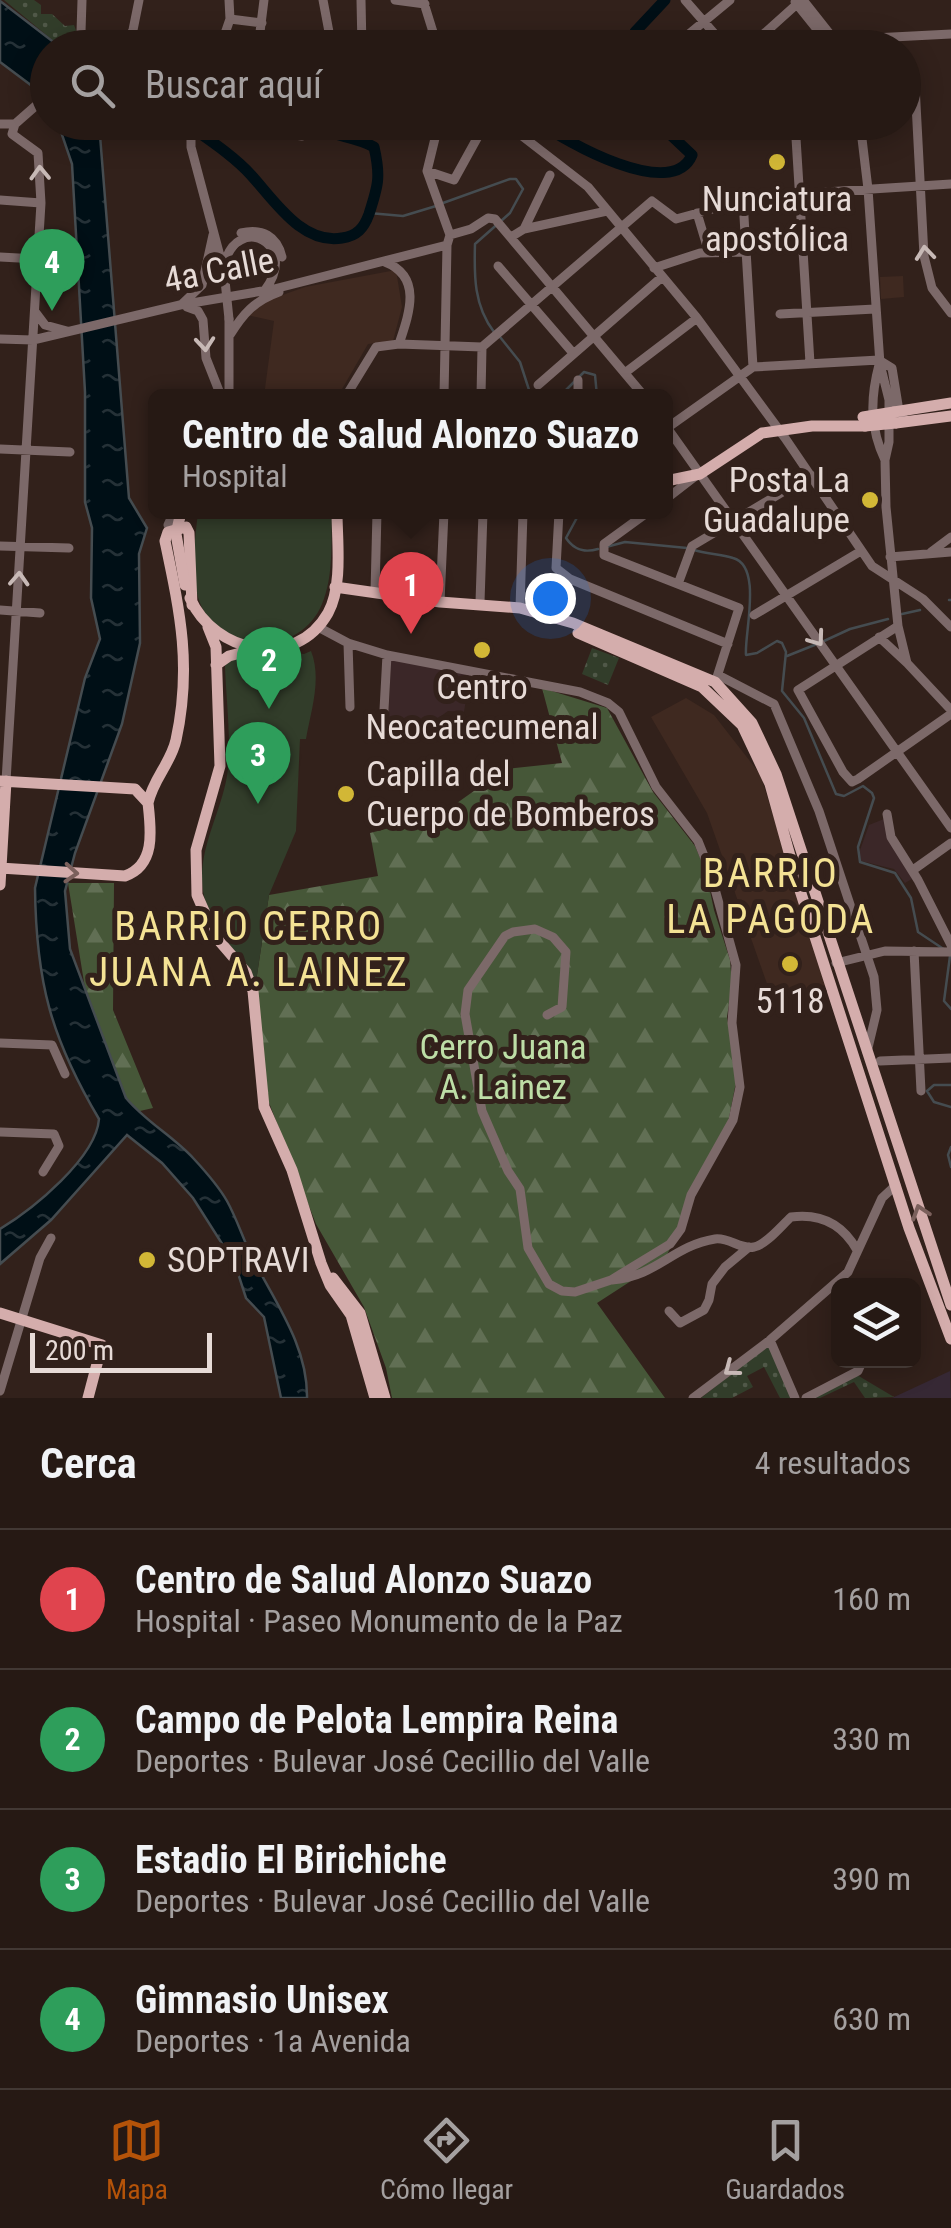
<!DOCTYPE html>
<html lang="es">
<head>
<meta charset="utf-8">
<style>
  body { margin:0; font-family:"Roboto Condensed",sans-serif; background:#2e221d; color:#f1f3f6 }
  .controls { position:absolute; right:30px; bottom:30px; display:grid; overflow:hidden; border-radius:15px; box-shadow:0 5px 25px #0003 }
  .controls button { width:90px; height:90px; display:grid; place-items:center; padding:0; border:0; border-bottom:2px solid #423834; background:#261914; color:#f1f3f6; font:50px sans-serif }
  .scale { position:absolute; left:30px; bottom:25px; width:182px; box-sizing:border-box; padding-left:10px; border:5px solid #e7dbd7; border-top:0; font-size:28px; line-height:35px; white-space:nowrap; color:#e7dbd7; -webkit-text-stroke:8px #32211b; paint-order:stroke }
  .you { position:absolute; left:550px; top:598px; width:35px; height:35px; margin:-25px; border:8px solid #fff; border-radius:50%; background:#1a73e8; box-shadow:0 0 0 15px #1a73e833 }
  .badge { display:grid; place-items:center; width:65px; height:65px; border-radius:50%; background:#b45309; color:#fff; font-size:32px; font-weight:700 }
  .pin { position:absolute; translate:-50% -82px; filter:drop-shadow(0 2px 5px #0008) }
  .pin::after { content:''; position:absolute; top:52px; width:35px; height:30px; background:inherit; clip-path:polygon(0 0,100% 0,50% 100%) }
  .popup { position:absolute; left:148px; top:389px; width:525px; height:130px; box-sizing:border-box; display:grid; place-content:center; border-radius:15px; background:#261914; filter:drop-shadow(0 2px 8px #0005); font-size:32px; white-space:nowrap; color:#a4a0a0 }
  .popup b { font-size:38px; color:#f1f3f6 }
  .popup::after { content:''; position:absolute; left:50%; top:100%; margin-left:-20px; border:20px solid transparent; border-top-color:#261914 }
  .list { margin:0; padding:0; list-style:none }
  h2 { display:flex; justify-content:space-between; align-items:center; height:130px; margin:0; padding:0 40px; font-size:42px }
  h2 small { font-size:32px; font-weight:400; color:#a4a0a0 }
  .list li { display:grid; grid-template-columns:65px 1fr auto; gap:30px; align-items:center; box-sizing:border-box; height:140px; padding:0 40px; border-top:2px solid #423834 }
  .list b { display:block; font-size:38px; white-space:nowrap }
  .list p { margin:0; font-size:32px; white-space:nowrap; color:#a4a0a0 }
  .list em { font-size:32px; font-style:normal; color:#a4a0a0 }
  .icon { flex:none; width:55px; height:55px; fill:none; stroke:currentColor; stroke-width:2; stroke-linecap:round; stroke-linejoin:round }
  .map { position:relative; flex:none; width:951px; height:1398px; overflow:hidden }
  .search { position:absolute; background:#261914; box-shadow:0 5px 25px #0003; left:30px; right:30px; top:30px; height:110px; display:flex; align-items:center; gap:25px; box-sizing:border-box; padding:0 35px; border-radius:55px; color:#a4a0a0; font-size:38px }
  .sheet { height:690px; background:#261914 }
  nav { display:flex; justify-content:space-around; align-items:center; box-sizing:border-box; height:140px; border-top:2px solid #423834; background:#261914; font-size:28px; color:#a4a0a0 }
  nav a { display:grid; justify-items:center; gap:5px }
  nav .on { color:#b45309 }
  .map>svg:first-child { display:block }
  .built { fill:#3f2920 }
  .education { fill:#3b2728 }
  .medical { fill:#362834 }
  .green { fill:url(#green-dots) }
  .forest { fill:url(#forest-firs) }
  .pitch { fill:#323d2a }
  .water { fill:url(#water-ripples); stroke:#454c50; stroke-width:2.5 }
  .lines { fill:none; stroke-linecap:round; stroke-linejoin:round }
  .stream { stroke:#454c50; stroke-width:2.5 }
  .river { stroke:#000f16; stroke-width:11 }
  .minor { stroke:#7c6969; stroke-width:9 }
  .major { stroke:#d4adac; stroke-width:11 }
  .minor-bridge { stroke:#7c6969; stroke-width:9 }
  .major-bridge { stroke:#d4adac; stroke-width:11 }
  .oneway { stroke:#c7b9b6 }
  .oneway2 { stroke:#7b605c }
  .poi-dot { fill:#d2b736; stroke:#32211b; stroke-width:4 }
  .labels { text-anchor:middle; stroke-width:10; stroke-linejoin:round; paint-order:stroke }
  .poi-label { font-size:35px; fill:#e7dbd7; stroke:#32211b }
  .street-label { font-size:35px; fill:#e7dbd7; stroke:#32211b }
  .park-label { font-size:35px; fill:#bddea6; stroke:#32211b }
  .quarter-label { font-size:40px; letter-spacing:2.5px; fill:#f4e294; stroke:#32211b }
</style>
</head>
<body>
<div class="map">
<svg width="951" height="1398" viewBox="0 0 951 1398">
  <defs>
    <pattern id="green-dots" width="8" height="8" patternUnits="userSpaceOnUse" patternTransform="scale(2.5)"><rect width="8" height="8" fill="#323d2a"/><path d="M2 2h.1M6 6h.1" fill="none" stroke="#505848" stroke-width="1.8" stroke-linecap="round"/></pattern>
    <pattern id="forest-firs" width="22" height="20" patternUnits="userSpaceOnUse" patternTransform="scale(2.5)"><rect width="22" height="20" fill="#465738"/><path d="M5 1l3.5 6h-7zM16 11l3.5 6h-7z" fill="#616f54"/></pattern>
    <pattern id="water-ripples" width="26" height="14" patternUnits="userSpaceOnUse" patternTransform="scale(2.5)"><rect width="26" height="14" fill="#000f16"/><path d="M2 4q2-2 4 0t4 0M15 11q2-2 4 0t4 0" fill="none" stroke="#253137"/></pattern>
  </defs>
  <rect width="100%" height="100%" fill="#32211b"/>
  <path class="built" d="M396 270 402 307 393 341 368 344 338 396H264L274 321 247 315 260 303 305 287Z
    M903 276 904 297 881 299 880 277Z
    M686 698 714 715 760 774 827 985 772 998 707 813 651 717Z"/>
  <path class="education" d="M391 659 470 675 464 712 448 711 427 726 407 731 388 727Z
    M884 819 912 879 905 883 894 869 861 861 859 853 869 825Z"/>
  <path class="medical" d="M950 1371 951 1398H892Z"/>
  <path class="green" d="M4 0H34L41 5V14H52L65 26 74 25 82 47H61Z
    M592 648 619 658 608 685 582 674Z
    M768 1345 792 1398H780L764 1367 747 1376 753 1387 732 1398H701Z
    M857 1375 894 1397 865 1398 854 1382 820 1398H812Z"/>
  <path class="forest" d="M542 688 607 708 653 792 695 846 706 872 714 910 730 960 732 984 727 1017 737 1077 727 1128 665 1259 597 1303 665 1398H392L386 1368 364 1307 316 1224 268 1100 256 982 269 895 378 876 370 833 440 815 505 769 562 763Z
    M68 883H114L113 1010 153 1108 131 1113 89 1013Z"/>
  <path class="pitch" d="M198 512H332C331 541 334 576 322 604 302 653 231 658 204 611 188 584 195 541 198 512Z
    M284 651 304 654 311 651C322 679 311 710 306 739H300L296 831 269 895 256 982C240 951 212 932 204 896 194 851 224 811 228 768 231 735 226 699 225 666L228 659 250 653Z"/>
  <path class="water" d="M0 1 60 47 48 48 47 105 32 86 0 62Z
    M58 123H99L129 498 147 528 139 554 140 643 122 724 75 853 65 891 70 949 126 1098C146 1122 173 1136 194 1159 206 1172 219 1187 227 1201 237 1219 243 1239 252 1257 275 1302 308 1346 307 1398H281L264 1317 246 1298 235 1264 193 1198 162 1163 127 1135 51 1220 0 1264V1229C33 1209 96 1158 99 1119 51 1038 36 982 35 888L85 678 100 639 91 598 92 528 85 502V392L72 164Z"/>
  <g class="lines">
    <path class="stream" d="M443 203 510 179H516L523 189 510 213 475 244C474 276 474 306 494 332
      M369 213 403 216 436 206
      M500 337 520 362 531 396
      M560 396 584 372 595 375 597 396
      M580 512 566 538C574 550 584 553 598 549
      M606 547 625 542 687 548
      M694 550C707 554 721 554 733 558 763 566 744 634 746 655L757 653 777 641 782 643 786 652 782 691 804 718 836 794 844 796 863 786 872 793 874 798 858 847 860 862 895 873 911 898 918 932 945 950
      M949 600H951
      M902 614 920 610
      M824 641 850 629 888 619
      M787 656 817 644
      M950 956 944 1001 951 1009
      M951 1085H934L927 1091 934 1102 951 1107
      M951 1147 948 1155 951 1167"/>
    <path class="river" d="M632 48 635 32 665 0
      M184 122C206 138 233 155 251 175 274 200 302 245 342 238 357 236 364 228 369 214 378 186 381 177 374 147 355 136 333 137 316 126V122
      M539 122C566 142 672 202 692 155L657 122"/>
    <path class="minor" d="M82 0 81 32 89 48
      M323 0 332 48
      M361 0 362 48
      M395 0 425 4
      M423 0 438 48
      M685 0 727 48
      M803 0 841 48
      M795 2 832 48
      M230 19 262 23
      M834 37 854 39 951 34
      M124 48 133 30 139 0
      M220 48 230 19 229 0
      M258 48 264 0
      M672 48 730 0
      M748 48 797 4
      M807 48 824 36
      M915 85 924 256 932 288 951 313
      M191 122V147L224 271
      M251 122 280 133 302 136 309 130 310 122
      M439 122 427 171 450 235 447 245 444 396
      M504 122 588 187 697 318 785 438 872 566 923 599 951 627
      M795 122 810 363
      M860 122 868 189 880 364 889 400V442L885 460 886 507 898 626 907 663 951 710
      M0 124H15L48 95
      M427 171 454 180 486 122
      M0 200 41 203
      M743 200 753 367
      M697 213 709 253
      M524 229 550 175
      M241 233C262 228 277 236 282 257
      M450 235 471 229 488 218 495 219 644 396
      M511 237 524 229 607 211
      M0 257 37 259
      M385 262C423 277 409 314 399 344
      M224 265C237 212 300 243 265 290
      M498 266 573 353
      M654 268 700 253 745 252
      M182 304 202 285 213 235
      M187 307 198 311 203 320 206 358 221 396
      M36 313 45 325 67 331
      M780 314 875 309
      M229 319V396
      M230 335C243 314 254 301 279 292
      M0 339 33 340 180 305 274 289 447 245
      M879 365C870 399 870 429 885 460
      M626 372 697 318
      M538 385 662 277
      M346 396 376 347 399 344 482 347 652 201 676 219 761 196 951 184
      M481 396 482 347
      M578 396V380
      M666 426 951 828
      M667 428 753 367 879 360 892 368 899 411 903 416
      M0 449 70 452
      M666 499 697 475
      M648 512 604 544V555L739 608 716 680
      M168 525 174 512
      M0 546 69 548
      M931 552 951 537
      M890 557 951 552
      M570 579 728 644
      M678 584 692 546 811 475
      M375 592 377 512
      M440 602 444 512
      M480 602 483 512
      M520 608 523 512
      M0 610 40 613
      M754 615 861 551
      M553 618 570 579 556 568 559 512
      M898 626 798 690 843 772 852 782 858 779 951 714
      M318 627 348 643 387 655 580 692 608 703 619 712 656 787 698 841 710 871 736 965 732 1023 740 1087 733 1120 691 1195 681 1229 670 1244 611 1280 575 1292 562 1291 549 1284 528 1248 520 1189 508 1171 482 1111 465 1014 468 990 505 936 513 932 535 929 553 937 566 952 562 1007 547 1015
      M879 637 907 663
      M348 643 350 707
      M387 655 383 728 423 735
      M718 675 774 704 819 811 874 977 877 1010 867 1052
      M6 781 41 203 38 153 12 134 15 124
      M887 814 891 837 918 880 951 945
      M913 870 951 843
      M914 951 921 1091
      M836 963 885 951 951 952
      M0 1043 52 1045 65 1074
      M880 1061 951 1058
      M0 1132 54 1134 59 1146 43 1172
      M612 1280C658 1276 672 1246 715 1239 729 1237 741 1250 754 1247 766 1245 782 1225 791 1217 821 1213 843 1225 857 1250
      M669 1311 680 1323 704 1310 709 1300 712 1284 725 1267 749 1247
      M770 1340 795 1398
      M0 1391 40 1258 51 1238
      M693 1398 770 1340 848 1272 882 1198 896 1185
      M806 1398 858 1371 863 1360"/>
    <path class="major" d="M894 412 951 403
      M896 423 951 416
      M666 481 700 474 762 433 812 426H865
      M335 587 440 602 520 608 573 623 715 682 752 723 776 774 951 1305
      M190 598C214 653 295 671 328 613 343 586 337 541 337 512
      M208 627 216 647 220 766 196 850 197 895 215 936 246 972 253 991 264 1107 292 1170 321 1263 330 1285 351 1315 375 1398
      M578 633 702 687 742 725 770 784 797 881 909 1228 951 1339
      M216 665 229 656 248 651
      M0 781 135 789 148 803C151 830 156 865 125 876L0 868
      M148 803C153 779 171 763 176 740 192 666 180 612 165 541L168 532 186 527 189 533 192 605
      M0 885 6 781
      M333 1278 360 1313 385 1398
      M0 1313 102 1345 88 1398"/>
    <path class="minor-bridge" d="M224 271 229 319"/>
    <path class="major-bridge" d="M863 417 894 412
      M865 426 896 423
      M181 512 176 534 185 585"/>
  </g>
  <defs><path id="oneway-chevron" d="M-2-3.5L2.5 0L-2 3.5" fill="none" stroke-width="1.6" stroke-linecap="round" stroke-linejoin="round" transform="scale(2.5)"/></defs>
  <g class="oneway">
    <use href="#oneway-chevron" transform="translate(40 173) rotate(-92)"/>
    <use href="#oneway-chevron" transform="translate(925 253) rotate(-96)"/>
    <use href="#oneway-chevron" transform="translate(205 344) rotate(85)"/>
    <use href="#oneway-chevron" transform="translate(19 579) rotate(-87)"/>
    <use href="#oneway-chevron" transform="translate(817 639) rotate(54)"/>
    <use href="#oneway-chevron" transform="translate(731 1369) rotate(143)"/>
  </g>
  <g class="oneway2">
    <use href="#oneway-chevron" transform="translate(71 873) rotate(4)"/>
    <use href="#oneway-chevron" transform="translate(920 1212) rotate(-108)"/>
  </g>
  <g class="poi-dot">
    <circle cx="777" cy="162" r="10"/>
    <circle cx="870" cy="500" r="10"/>
    <circle cx="482" cy="650" r="10"/>
    <circle cx="346" cy="794" r="10"/>
    <circle cx="790" cy="964" r="10"/>
    <circle cx="147" cy="1260" r="10"/>
  </g>
  <g class="labels">
    <g class="poi-label">
      <text x="777" y="211">Nunciatura<tspan x="777" dy="40">apostólica</tspan></text>
      <text x="850" y="492" text-anchor="end">Posta La<tspan x="850" dy="40">Guadalupe</tspan></text>
      <text x="482" y="699">Centro<tspan x="482" dy="40">Neocatecumenal</tspan></text>
      <text x="366" y="786" text-anchor="start">Capilla del<tspan x="366" dy="40">Cuerpo de Bomberos</tspan></text>
      <text x="790" y="1013">5118</text>
      <text x="167" y="1272" text-anchor="start">SOPTRAVI</text>
    </g>
    <g class="street-label">
      <text transform="translate(219 270) rotate(-11)" y="12">4a Calle</text>
    </g>
    <g class="park-label">
      <text x="503" y="1059">Cerro Juana<tspan x="503" dy="40">A. Lainez</tspan></text>
    </g>
    <g class="quarter-label">
      <text x="771" y="887">BARRIO<tspan x="771" dy="46">LA PAGODA</tspan></text>
      <text x="249" y="940">BARRIO CERRO<tspan x="249" dy="46">JUANA A. LAINEZ</tspan></text>
    </g>
  </g>
</svg>
<div class="controls">
<button><svg class="icon" aria-label="layers" viewBox="0 0 24 24"><path d="M12 4l9 5-9 5-9-5zM3 14l9 5 9-5"/></svg></button>
</div>
<div class="scale">200 m</div>
<div class="you"></div>
<div class="pin badge" style="left:411px;top:634px;background:#e0444e">1</div>
<div class="popup"><b>Centro de Salud Alonzo Suazo</b>Hospital</div>
<div class="pin badge" style="left:269px;top:709px;background:#2e9e5b">2</div>
<div class="pin badge" style="left:258px;top:804px;background:#2e9e5b">3</div>
<div class="pin badge" style="left:52px;top:311px;background:#2e9e5b">4</div>
<div class="search"><svg class="icon" aria-label="search" viewBox="0 0 24 24"><circle cx="10" cy="10" r="6"/><path d="M15 15l6 6"/></svg>Buscar aquí</div>
</div>
<section class="sheet">
<h2>Cerca<small>4 resultados</small></h2>
<ul class="list">
<li><span class="badge" style="background:#e0444e">1</span><div><b>Centro de Salud Alonzo Suazo</b><p>Hospital · Paseo Monumento de la Paz</p></div><em>160 m</em></li>
<li><span class="badge" style="background:#2e9e5b">2</span><div><b>Campo de Pelota Lempira Reina</b><p>Deportes · Bulevar José Cecillio del Valle</p></div><em>330 m</em></li>
<li><span class="badge" style="background:#2e9e5b">3</span><div><b>Estadio El Birichiche</b><p>Deportes · Bulevar José Cecillio del Valle</p></div><em>390 m</em></li>
<li><span class="badge" style="background:#2e9e5b">4</span><div><b>Gimnasio Unisex</b><p>Deportes · 1a Avenida</p></div><em>630 m</em></li>
</ul>
</section>
<nav>
<a class="on"><svg class="icon" aria-label="map" viewBox="0 0 24 24"><path d="M3 6l6-2 6 2 6-2v14l-6 2-6-2-6 2zM9 4v14M15 6v14"/></svg>Mapa</a>
<a><svg class="icon" aria-label="directions" viewBox="0 0 24 24"><path d="M12 3l9 9-9 9-9-9zM9 14v-3h6M13 9l2 2-2 2"/></svg>Cómo llegar</a>
<a><svg class="icon" aria-label="saved" viewBox="0 0 24 24"><path d="M7 4h10v16l-5-4-5 4z"/></svg>Guardados</a>
</nav>
</body>
</html>
